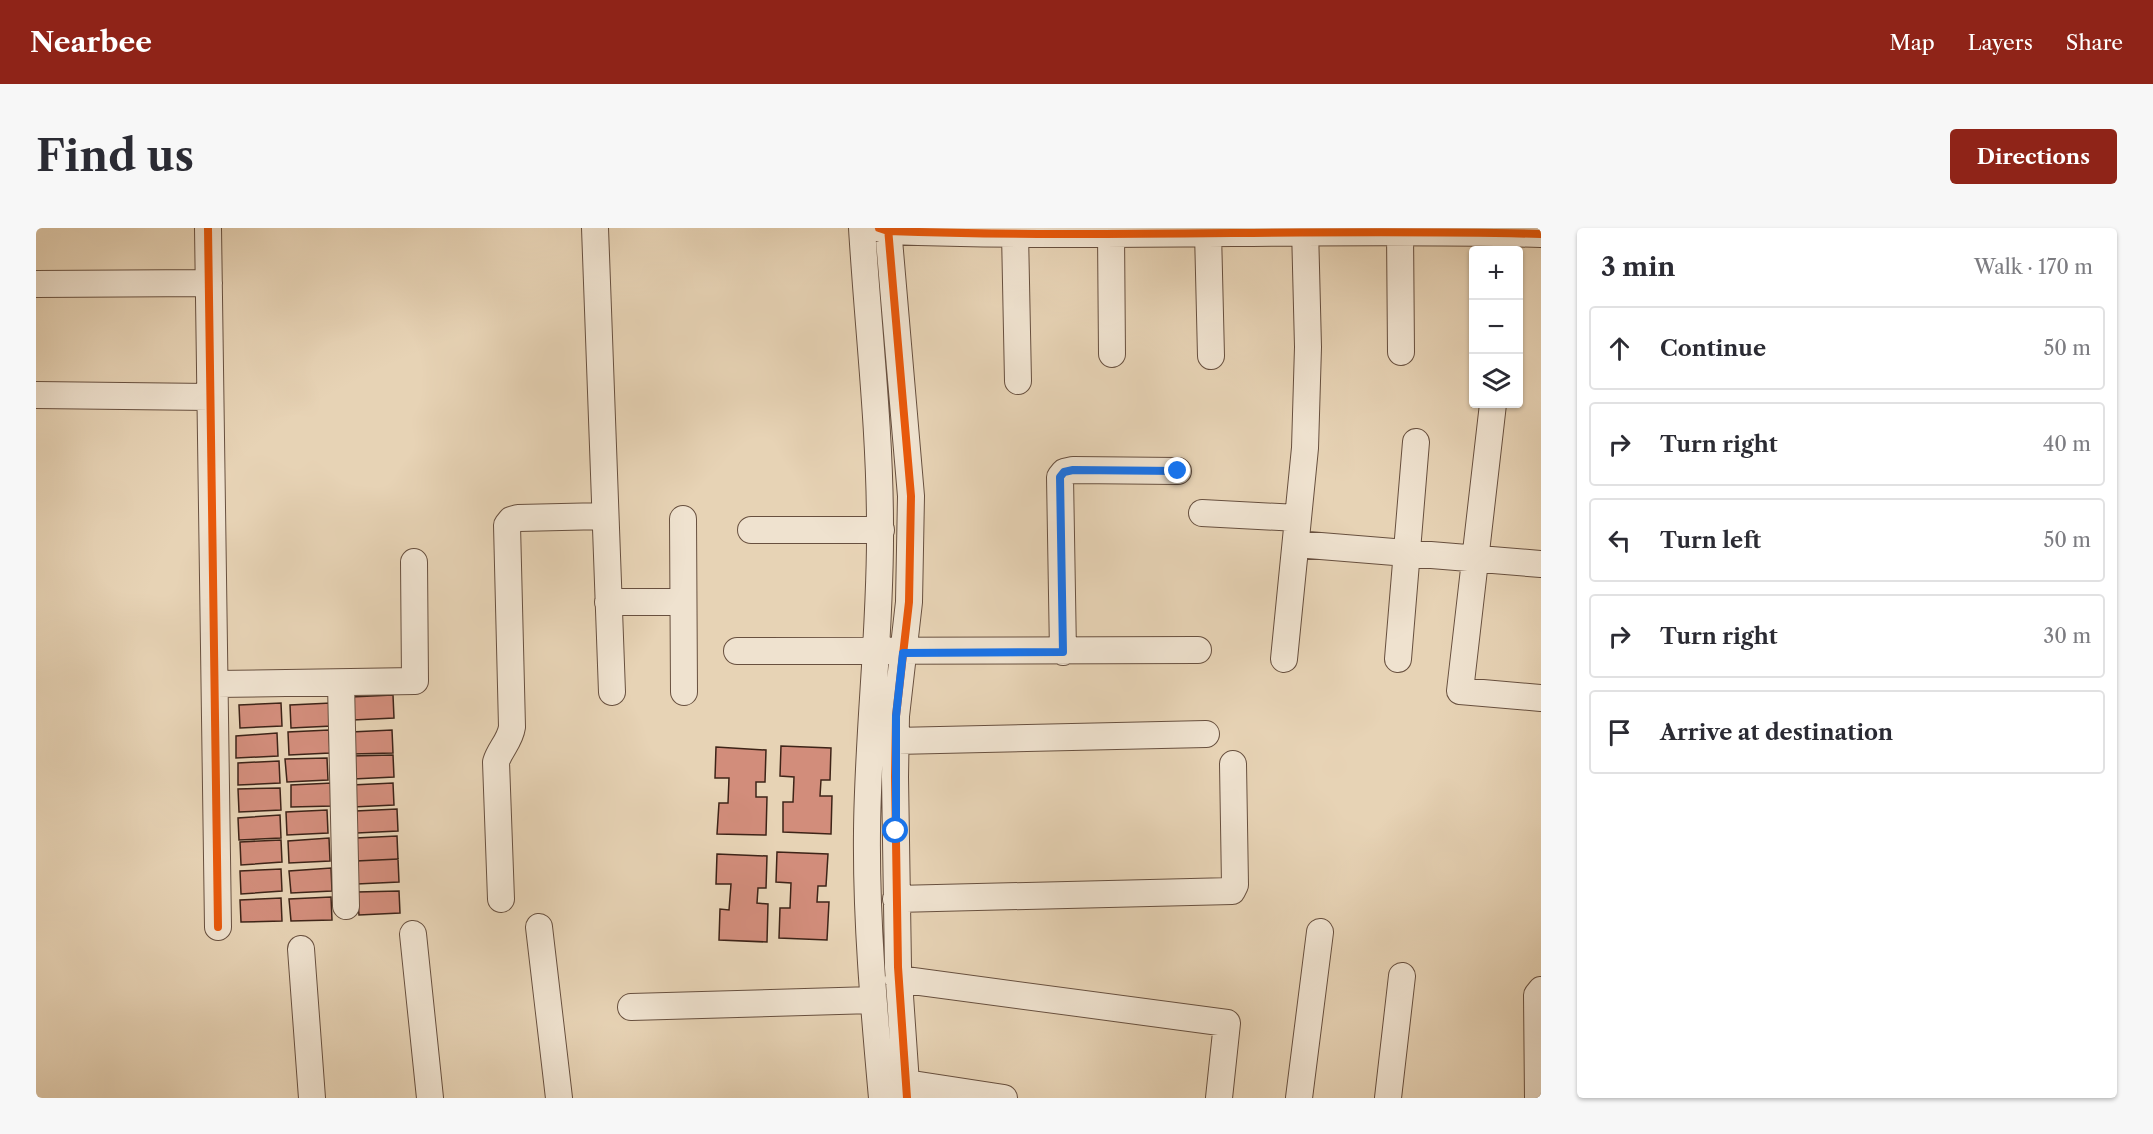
<!DOCTYPE html>
<html lang="en">
<head>
<meta charset="utf-8">
<style>
  body { margin:0; font-family:"Libre Caslon Text",serif; background:#f7f7f7; color:#2b2b33 }
  .controls { position:absolute; right:18px; top:18px; display:grid; overflow:hidden; border-radius:6px; box-shadow:0 2px 4px #0004 }
  .controls button { width:54px; height:54px; display:grid; place-items:center; padding:0; border:0; border-bottom:2px solid #e1e1e2; background:#fff; color:#2b2b33; font:30px sans-serif }
  .stop { position:absolute; width:18px; height:18px; margin:-14px; border:4px solid #1a73e8; border-radius:50%; background:#fff }
  .stop.end { background:#1a73e8; border-color:#fff; box-shadow:0 2px 6px #0008 }
  .list { margin:0; padding:0; list-style:none }
  h2 { display:flex; justify-content:space-between; align-items:center; height:78px; margin:0; padding:0 24px; font-size:26px }
  h2 small { font-size:20px; font-weight:400; color:#7c7c81 }
  .list li { display:grid; grid-template-columns:39px 1fr auto; gap:18px; align-items:center; box-sizing:border-box; height:84px; margin:0 12px 12px; padding:0 12px; border:2px solid #e1e1e2; border-radius:6px }
  .list b { display:block; font-size:22px; white-space:nowrap }
  .list em { font-size:20px; font-style:normal; color:#7c7c81 }
  .icon { flex:none; width:33px; height:33px; fill:none; stroke:currentColor; stroke-width:2; stroke-linecap:round; stroke-linejoin:round }
  .map { position:relative; flex:none; width:1505px; height:870px; overflow:hidden; border-radius:6px }
  header { display:flex; align-items:center; gap:36px; box-sizing:border-box; height:84px; padding:0 30px; background:#8f2418; color:#fff }
  header strong { font-size:28px }
  nav { display:flex; gap:33px; margin-inline-start:auto; font-size:21px }
  .intro { display:flex; align-items:center; justify-content:space-between; box-sizing:border-box; height:144px; padding:0 36px }
  h1 { margin:0; font-size:42px }
  .button { padding:15px 27px; border-radius:6px; background:#8f2418; color:#fff; font-size:21px; font-weight:700 }
  main { display:flex; gap:36px; padding:0 36px }
  aside { flex:1; background:#fff; border-radius:6px; box-shadow:0 2px 4px #0004 }
  .map>svg:first-child { display:block }
  .building { fill:#d28d7b; stroke:#3e2418; stroke-width:1.5 }
  .lines { fill:none; stroke-linecap:round; stroke-linejoin:round }
  .minor-casing { stroke:#68503f; stroke-width:28 }
  .minor { stroke:#efe2cf; stroke-width:26 }
  .cycleway-casing { stroke:#efe2cf; stroke-width:11 }
  .cycleway { stroke:#e8590c; stroke-width:8 }
  .route { stroke:#1a73e8; stroke-width:8 }
</style>
</head>
<body>
<header>
<strong>Nearbee</strong>
<nav><a>Map</a><a>Layers</a><a>Share</a></nav>
</header>
<div class="intro"><h1>Find us</h1><a class="button">Directions</a></div>
<main>
<div class="map">
<svg width="1505" height="870" viewBox="0 0 1505 870">
  <rect width="100%" height="100%" fill="#e7d3b5"/>
  <filter id="stains"><feTurbulence type="fractalNoise" baseFrequency=".00333" numOctaves="4"/><feColorMatrix values="0 0 0 0 .2 0 0 0 0 .09 0 0 0 0 .02 0 0 0 .5 -.17"/></filter>
  <radialGradient id="worn" r=".72"><stop offset=".6" stop-color="#630" stop-opacity="0"/><stop offset="1" stop-color="#630" stop-opacity=".3"/></radialGradient>
  <path class="building" d="M357 467 358 490 317 492 315 469Z
    M245 475 246 498 204 500 203 477Z
    M295 475 296 498 255 500 254 477Z
    M293 502 294 525 253 527 252 504Z
    M356 502 357 525 316 526 315 504Z
    M241 505 242 528 200 530V508Z
    M745 518 795 520 794 552H785L784 568H796L795 606 747 604V574H757L758 549 744 548Z
    M680 519 730 522 729 554H720V569H731L730 607 681 606 683 575H692L693 550H679Z
    M357 527 358 549 317 551 315 528Z
    M291 530 292 552 251 554 249 531Z
    M243 533 244 555 202 557V535Z
    M296 555 297 578 255 579V557Z
    M357 555 358 577 317 579 316 557Z
    M244 560 245 582 203 584 202 561Z
    M361 581 362 603 321 605 320 583Z
    M291 582 292 605 251 607 250 584Z
    M244 587 245 610 203 612 202 590Z
    M361 608 362 631 321 633 320 610Z
    M293 610 294 633 253 635 252 613Z
    M245 612 246 634 205 637 204 614Z
    M741 624 792 626 790 658H782L781 674H793L791 712 743 710 744 680H754L755 655 740 654Z
    M681 626 731 628 730 660H722L721 675 732 676 731 714 683 712 684 681 693 682 695 656H680Z
    M362 631 363 654 321 656 320 633Z
    M295 640 296 663 255 665 253 643Z
    M245 641 246 663 205 666 204 643Z
    M363 663 364 685 323 687 321 664Z
    M295 669 296 692 255 693 253 671Z
    M245 670 246 693 205 694 204 672Z"/>
  <g class="lines">
    <g class="minor-casing">
      <path id="minor" d="M172 0 182 699
        M559 0 576 464
        M826 0C832 100 844 199 844 299 845 400 832 501 831 603 830 692 838 781 846 870
        M842 0 852 3C1070 11 1287 0 1505 6
        M852 0 875 268 873 374 860 488 859 549 862 739 871 870
        M1364 3 1365 124
        M1172 4 1175 128
        M979 5 982 153
        M1075 5 1076 126
        M0 56 173 55
        M0 167 174 169
        M1457 176 1424 463 1505 470
        M1166 285 1262 290
        M647 291 648 464
        M715 302H845
        M1260 316 1505 336
        M572 374H647
        M701 423 1162 422
        M1027 424 1024 249 1028 244 1037 242 1142 243
        M1248 431 1269 220 1272 119 1269 0
        M1362 431 1380 214
        M179 456 379 453 378 334
        M305 456 310 678
        M859 513 1170 506
        M465 671 460 534C464 521 474 513 476 499L471 297 475 292 482 290 569 288
        M860 671 1196 663 1199 657 1197 536
        M503 699 523 870
        M377 706 394 870
        M265 721 276 870
        M862 751 1191 795 1183 870
        M595 779 837 772
        M870 855 968 870
        M1263 870 1284 704
        M1352 870 1366 748
        M1502 870 1501 767 1505 762"/>
    </g>
    <use href="#minor" class="minor"/>
    <g class="cycleway-casing">
      <path id="cycleway" d="M172 0 182 699
        M843 0 852 3C1070 11 1287 0 1505 6
        M852 0 875 268 873 374 860 488 859 549 862 739 871 870"/>
    </g>
    <use href="#cycleway" class="cycleway"/>
  </g>
  <g class="lines">
    <path class="route" d="M860 603V488L867 425 1027 424 1024 249 1028 244 1037 242 1142 243"/>
  </g>
  <rect width="100%" height="100%" filter="url(#stains)"/>
  <rect width="100%" height="100%" fill="url(#worn)"/>
</svg>
<div class="controls">
<button>+</button>
<button>−</button>
<button><svg class="icon" aria-label="layers" viewBox="0 0 24 24"><path d="M12 4l9 5-9 5-9-5zM3 14l9 5 9-5"/></svg></button>
</div>
<div class="stop" style="left:860px;top:603px"></div>
<div class="stop end" style="left:1142px;top:243px"></div>
</div>
<aside>
<h2>3 min<small>Walk · 170 m</small></h2>
<ul class="list">
<li><svg class="icon" aria-label="ahead" viewBox="0 0 24 24"><path d="M12 20V5M6 11l6-6 6 6"/></svg><div><b>Continue</b></div><em>50 m</em></li>
<li><svg class="icon" aria-label="right" viewBox="0 0 24 24"><path d="M7 20v-9h11M14 6l5 5-5 5"/></svg><div><b>Turn right</b></div><em>40 m</em></li>
<li><svg class="icon" aria-label="left" viewBox="0 0 24 24"><path d="M17 20v-9H6M10 6l-5 5 5 5"/></svg><div><b>Turn left</b></div><em>50 m</em></li>
<li><svg class="icon" aria-label="right" viewBox="0 0 24 24"><path d="M7 20v-9h11M14 6l5 5-5 5"/></svg><div><b>Turn right</b></div><em>30 m</em></li>
<li><svg class="icon" aria-label="arrive" viewBox="0 0 24 24"><path d="M6 21V4h12l-3 4 3 4H6"/></svg><div><b>Arrive at destination</b></div></li>
</ul>
</aside>
</main>
</body>
</html>
